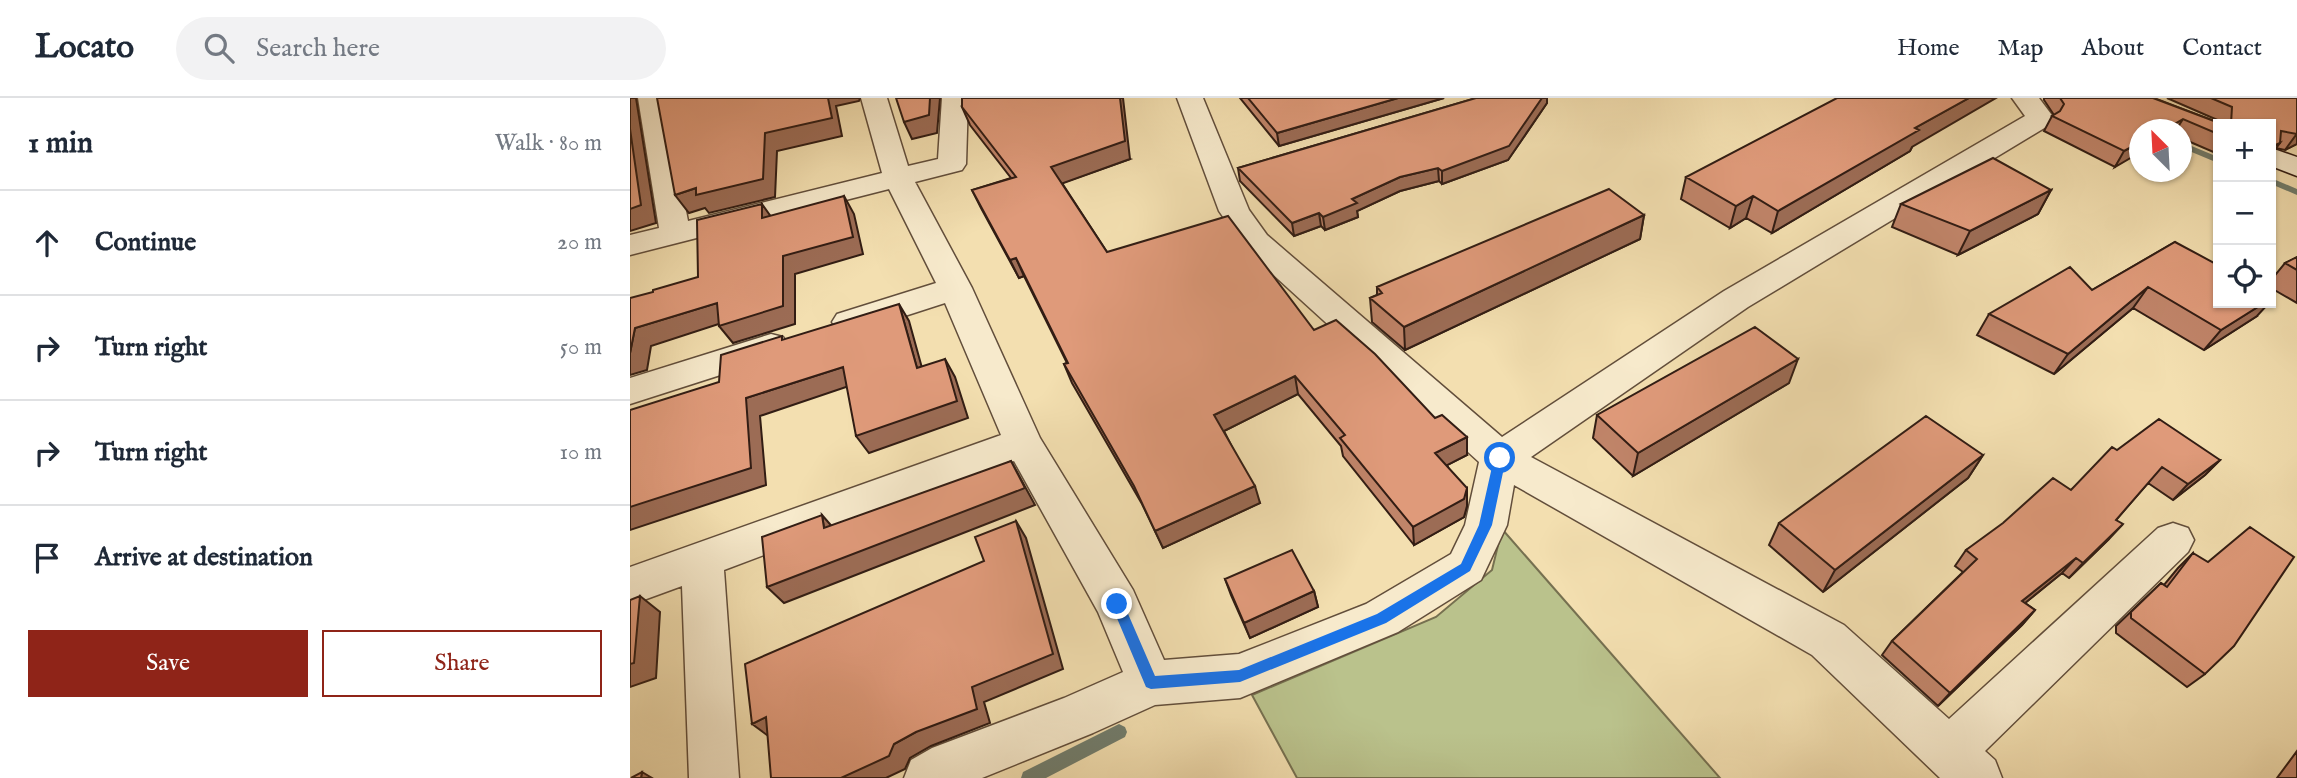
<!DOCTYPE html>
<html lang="en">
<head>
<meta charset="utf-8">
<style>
  body { margin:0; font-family:"IM FELL English",serif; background:#f2f2f3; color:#1f2937 }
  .controls { position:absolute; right:21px; top:21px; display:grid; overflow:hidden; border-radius:0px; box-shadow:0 2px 5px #0004 }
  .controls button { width:63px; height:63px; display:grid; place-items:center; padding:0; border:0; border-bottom:2px solid #e0e1e3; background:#fff; color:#1f2937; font:35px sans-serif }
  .compass { position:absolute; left:1499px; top:21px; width:63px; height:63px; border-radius:50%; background:#fff; box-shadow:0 2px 5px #0004; rotate:336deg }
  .stop { position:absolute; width:21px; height:21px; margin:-16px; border:5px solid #1a73e8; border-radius:50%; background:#fff }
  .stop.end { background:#1a73e8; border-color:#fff; box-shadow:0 2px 7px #0008 }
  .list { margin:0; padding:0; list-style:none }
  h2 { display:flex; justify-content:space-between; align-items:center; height:91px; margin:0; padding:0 28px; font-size:30px }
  h2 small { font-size:23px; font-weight:400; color:#747a83 }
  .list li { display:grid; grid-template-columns:46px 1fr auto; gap:21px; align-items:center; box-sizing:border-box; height:105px; padding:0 28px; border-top:2px solid #e0e1e3 }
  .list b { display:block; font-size:26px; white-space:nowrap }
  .list em { font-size:23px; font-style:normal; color:#747a83 }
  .actions { display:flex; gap:14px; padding:21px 28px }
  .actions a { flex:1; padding:16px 0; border:2px solid #8f2418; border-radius:0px; text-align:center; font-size:24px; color:#8f2418 }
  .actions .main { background:#8f2418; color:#fff }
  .icon { flex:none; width:38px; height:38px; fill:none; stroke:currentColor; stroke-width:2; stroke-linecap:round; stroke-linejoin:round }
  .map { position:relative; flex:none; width:1667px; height:680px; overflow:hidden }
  header { display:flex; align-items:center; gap:42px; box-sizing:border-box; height:98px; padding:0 35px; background:#fff; border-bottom:2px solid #e0e1e3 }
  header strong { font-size:33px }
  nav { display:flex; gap:38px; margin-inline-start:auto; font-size:24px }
  .search { width:490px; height:63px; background:#f2f2f3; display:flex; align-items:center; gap:18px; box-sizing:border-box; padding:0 24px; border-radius:38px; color:#747a83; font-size:26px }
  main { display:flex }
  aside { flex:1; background:#fff }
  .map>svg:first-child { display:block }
  .green { fill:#bac28c; stroke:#767050; stroke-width:2 }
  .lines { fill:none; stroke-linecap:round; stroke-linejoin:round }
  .stream { fill:#717d6d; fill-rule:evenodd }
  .street-casing { stroke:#624e3b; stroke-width:3 }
  .secondary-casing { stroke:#321d14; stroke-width:3 }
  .street { fill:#f7eacc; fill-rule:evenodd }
  .secondary { fill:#f7eacc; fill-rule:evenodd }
  .wall { fill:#c08469; stroke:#321d14; stroke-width:2 }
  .shaded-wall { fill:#9c6c55; stroke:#321d14; stroke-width:2 }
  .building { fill:#df9a7a; stroke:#321d14; stroke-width:2 }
  .route { fill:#1a73e8 }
</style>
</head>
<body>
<header>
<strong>Locato</strong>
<div class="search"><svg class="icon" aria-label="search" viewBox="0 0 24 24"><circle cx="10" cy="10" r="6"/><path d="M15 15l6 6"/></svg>Search here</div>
<nav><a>Home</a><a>Map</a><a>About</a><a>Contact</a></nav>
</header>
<main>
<aside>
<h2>1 min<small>Walk · 80 m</small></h2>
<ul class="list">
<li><svg class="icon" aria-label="ahead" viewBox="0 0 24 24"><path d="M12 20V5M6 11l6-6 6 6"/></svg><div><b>Continue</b></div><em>20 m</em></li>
<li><svg class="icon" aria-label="right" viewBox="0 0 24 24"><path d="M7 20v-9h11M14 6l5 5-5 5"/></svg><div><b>Turn right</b></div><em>50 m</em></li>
<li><svg class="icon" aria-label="right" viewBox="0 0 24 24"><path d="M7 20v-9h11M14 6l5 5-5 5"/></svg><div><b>Turn right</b></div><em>10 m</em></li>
<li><svg class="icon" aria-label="arrive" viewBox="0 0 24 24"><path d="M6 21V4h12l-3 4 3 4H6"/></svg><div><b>Arrive at destination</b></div></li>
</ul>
<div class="actions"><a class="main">Save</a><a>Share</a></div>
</aside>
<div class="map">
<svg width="1667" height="680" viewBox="0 0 1667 680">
  <rect width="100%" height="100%" fill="#f3dfb0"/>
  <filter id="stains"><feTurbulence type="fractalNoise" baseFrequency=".00286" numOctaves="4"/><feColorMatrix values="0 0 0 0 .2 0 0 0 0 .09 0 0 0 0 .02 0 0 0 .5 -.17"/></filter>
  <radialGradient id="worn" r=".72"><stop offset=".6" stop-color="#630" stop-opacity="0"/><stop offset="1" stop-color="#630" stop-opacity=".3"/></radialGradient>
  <path class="green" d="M872 431 1090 680H667L622 597 806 519 862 472Z"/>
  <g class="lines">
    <path class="stream" d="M1552 44 1588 59V65L1552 50Z
      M1641 80 1667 91V97L1641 86Z
      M489 626 495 629 497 634 495 639 416 680H391L393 674Z"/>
    <g class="street-casing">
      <path id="street" d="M8 0H34L58 123 252 75 231 0H257L278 68 308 61 312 0H338L336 66 332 72 285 84 342 190 410 340 503 492 534 562 609 556 736 506 821 456 835 427 849 364 615 151 589 113 547 0H573L619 112 637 137 872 339 1094 193 1395 18 1382 0H1409L1424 20 1421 26 1118 209 901 359 1214 527 1319 621 1528 430 1543 425 1558 430 1564 442 1558 454 1355 653 1365 662 1372 680H1310L1182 557 884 387 877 427 851 482 768 534 610 600 525 607 463 635 352 680H274L281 662 302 650 434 600 493 574 468 514 384 363 94 472 109 680H59L52 488 0 507V469L371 337 315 205 219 236 207 232 202 224 207 216 306 185 259 91 0 157V137L29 130Z
        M141 236 153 239 159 248 153 257 0 306V280Z"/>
    </g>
    <g class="secondary-casing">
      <path id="secondary" d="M1641 50 1667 59V78L1641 68Z"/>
    </g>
    <use href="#street" class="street"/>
    <use href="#secondary" class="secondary"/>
  </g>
  <path class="wall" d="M610 0H814L649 48Z
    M846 0H917V5L878 62 812 86 809 83 770 93 727 113 728 119 695 132 691 128 664 138 610 83 608 70Z
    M1414 0H1524L1592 26V24L1537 0H1667V46L1655 52 1646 50 1641 57V26H1588V56L1551 40V32H1509L1485 69 1414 33 1422 18 1424 17 1414 2Z
    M332 9 500 61 432 85 477 154 684 232 837 357 817 367 837 408 834 419 784 447 713 358 711 348 668 296 594 333 630 405 533 450 512 406 442 285 434 266 437 265 394 178 389 180 351 110 342 92 381 80 340 27Z
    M1282 49 1280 53 1142 135 1116 120 1100 130 1051 101 1056 79Z
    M1421 92 1408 116 1328 157 1262 129 1271 106Z
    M1014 117 1010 141 775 252 742 224 740 200 747 197V189Z
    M1545 144 1627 218 1574 252 1503 210 1424 276 1347 237 1359 216 1462 192Z
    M1667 159V205L1641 190V182L1655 165Z
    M1159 285 1003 378 963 340 967 317Z
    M1487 352 1590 362 1575 377 1543 402 1518 385 1486 422 1479 441 1439 480 1432 475 1395 505 1405 512 1392 527 1308 608 1252 557 1262 543 1333 474 1325 468 1336 452 1441 392Z
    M1353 357 1338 380 1193 494 1139 447 1149 425Z
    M1563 455 1575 576 1557 589 1486 535V528L1531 485 1534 487 1548 470Z
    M595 481 684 493 688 509 620 540 601 497Z
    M1667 653V680H1647Z"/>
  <path class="shaded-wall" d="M0 0H6L26 125 0 133Z
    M198 0H230L229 3 206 8 212 38 147 53 145 99 79 115 75 110 59 115 45 97 66 90 135 35Z
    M300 0H310L307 35 282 41 274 24Z
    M490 0H493L500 61 428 87 421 69Z
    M768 0H814L649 48 647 35Z
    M912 0H917V5L878 62 812 86V73Z
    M1339 0H1366L1282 49 1280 53 1142 135 1148 113 1285 30Z
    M1553 21 1546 32H1534Z
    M1667 36V46L1655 52 1666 37Z
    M1509 45V55L1485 69 1494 53Z
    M1650 45 1641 57V49Z
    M808 70 809 83 770 93 727 113 728 119 695 132 693 119 722 101 770 79Z
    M1421 92 1408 116 1328 157 1340 133Z
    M214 98 224 116 233 156 165 176V226L103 245 89 228 153 158Z
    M1123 98 1116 120 1100 130 1106 108Z
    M132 106 144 123 132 120Z
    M689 115 691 128 664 138 662 125Z
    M1014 117 1010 141 775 252 774 229Z
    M386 160 394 178 389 180 380 162Z
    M1518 189 1503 210 1424 276 1438 256Z
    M87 205 101 222 21 248 17 272 0 277V255L5 230Z
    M1634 205H1639L1627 218 1574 252 1591 232Z
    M269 206 279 223 297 288 287 270Z
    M315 261 325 279 338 320 239 355 226 338Z
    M1168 261 1159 285 1003 378 1008 355Z
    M213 269 225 286 130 318 136 387 0 432V409L116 300Z
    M665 278 668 296 590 335 584 317Z
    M837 339V357L806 373 805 355Z
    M1353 357 1338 380 1193 494 1205 472Z
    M1590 362 1575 377 1543 402 1558 386Z
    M381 363 405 407 154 505 137 489Z
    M625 388 630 405 533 450 525 433Z
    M837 390V408L834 419 784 447 783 429Z
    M192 417 206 433 194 430Z
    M386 423 396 440 433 571 354 604 360 625 301 648 280 660 275 671 256 680H211L264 646 286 634 342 589Z
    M1493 426 1479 441 1439 480 1453 465Z
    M1446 460 1432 475 1379 518 1392 503Z
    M684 493 688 509 620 540 614 525Z
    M10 498 30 514 26 580 0 589V566Z
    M1405 512 1392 527 1308 608 1320 595Z
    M136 619 141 640 122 626Z
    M12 674 22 680H11Z"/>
  <path class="building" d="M27 0H198L202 20 135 35 133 81 66 97V90L45 97Z
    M266 0H300L299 17 274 24Z
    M332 0H490L495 43 421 69 477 154 598 118 684 232 706 222 745 256 805 320 812 317 837 339 805 355 837 390 834 401 783 429 710 340 715 337 665 278 584 317 625 388 525 433 504 388 434 266 438 265 386 160 380 162 342 92 386 79 332 9Z
    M618 0H768L647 35Z
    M846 0H912L879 48 812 73 808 70 770 79 722 101 727 105 693 119 689 115 662 125 608 70Z
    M1207 0H1339L1285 30 1289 32 1148 113 1123 98 1106 108 1056 79Z
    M1430 0H1523L1592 26H1588V36L1553 21 1534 32H1509V45L1494 53 1422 18 1430 13 1434 6Z
    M1581 0H1667V36L1651 33 1650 45 1641 49V26H1601L1602 9Z
    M0 31 11 107 0 111Z
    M1363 60 1421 92 1340 133 1271 106Z
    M979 91 1014 117 774 229 740 200 752 195 747 189Z
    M214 98 223 139 153 158V208L89 228 87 205 5 230 0 255V200L23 194V192L68 179 67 122 132 106V120Z
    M1545 144 1588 167V205H1634L1591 232 1518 189 1438 256 1359 216 1440 169 1462 192Z
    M1667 159V172L1655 165Z
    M269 206 287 270 315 261 327 303 226 338 213 269 116 300 121 370 0 409V312L89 284 91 257 152 238V242Z
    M1125 229 1168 261 1008 355 967 317Z
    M1296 318 1353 357 1205 472 1149 425Z
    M1529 321 1590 362 1558 386 1532 369 1486 422 1493 426 1453 465 1446 460 1392 503 1405 512 1320 595 1262 543 1347 461 1336 452 1373 425 1423 380 1441 392 1482 349 1487 352Z
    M381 363 395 390 137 489 132 439 192 417 194 430Z
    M386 423 423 556 342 589 347 611 286 634 264 646 259 658 211 680H141L136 619 122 626 115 566 354 463 345 439Z
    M1620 429 1664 459 1604 548 1575 576 1501 520V514L1531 485 1537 489 1563 455 1578 464Z
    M662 452 684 493 614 525 595 481Z
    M10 498 4 565 0 566V502Z
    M12 674 11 680H1Z"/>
  <path class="route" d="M870 355 876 360 862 427 840 473 756 525 610 584 521 591 516 589 481 506 483 502H492L525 578 609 572 747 516 831 466 849 427 864 360Z"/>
  <rect width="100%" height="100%" filter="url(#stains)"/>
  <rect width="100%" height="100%" fill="url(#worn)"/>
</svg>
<div class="controls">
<button>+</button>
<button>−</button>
<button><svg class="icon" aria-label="locate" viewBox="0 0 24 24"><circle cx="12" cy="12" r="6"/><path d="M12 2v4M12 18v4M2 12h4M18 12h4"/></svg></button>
</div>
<svg class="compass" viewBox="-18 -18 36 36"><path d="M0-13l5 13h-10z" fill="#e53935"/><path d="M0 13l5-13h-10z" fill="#747a83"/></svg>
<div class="stop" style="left:870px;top:360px"></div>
<div class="stop end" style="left:487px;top:506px"></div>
</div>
</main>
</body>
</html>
